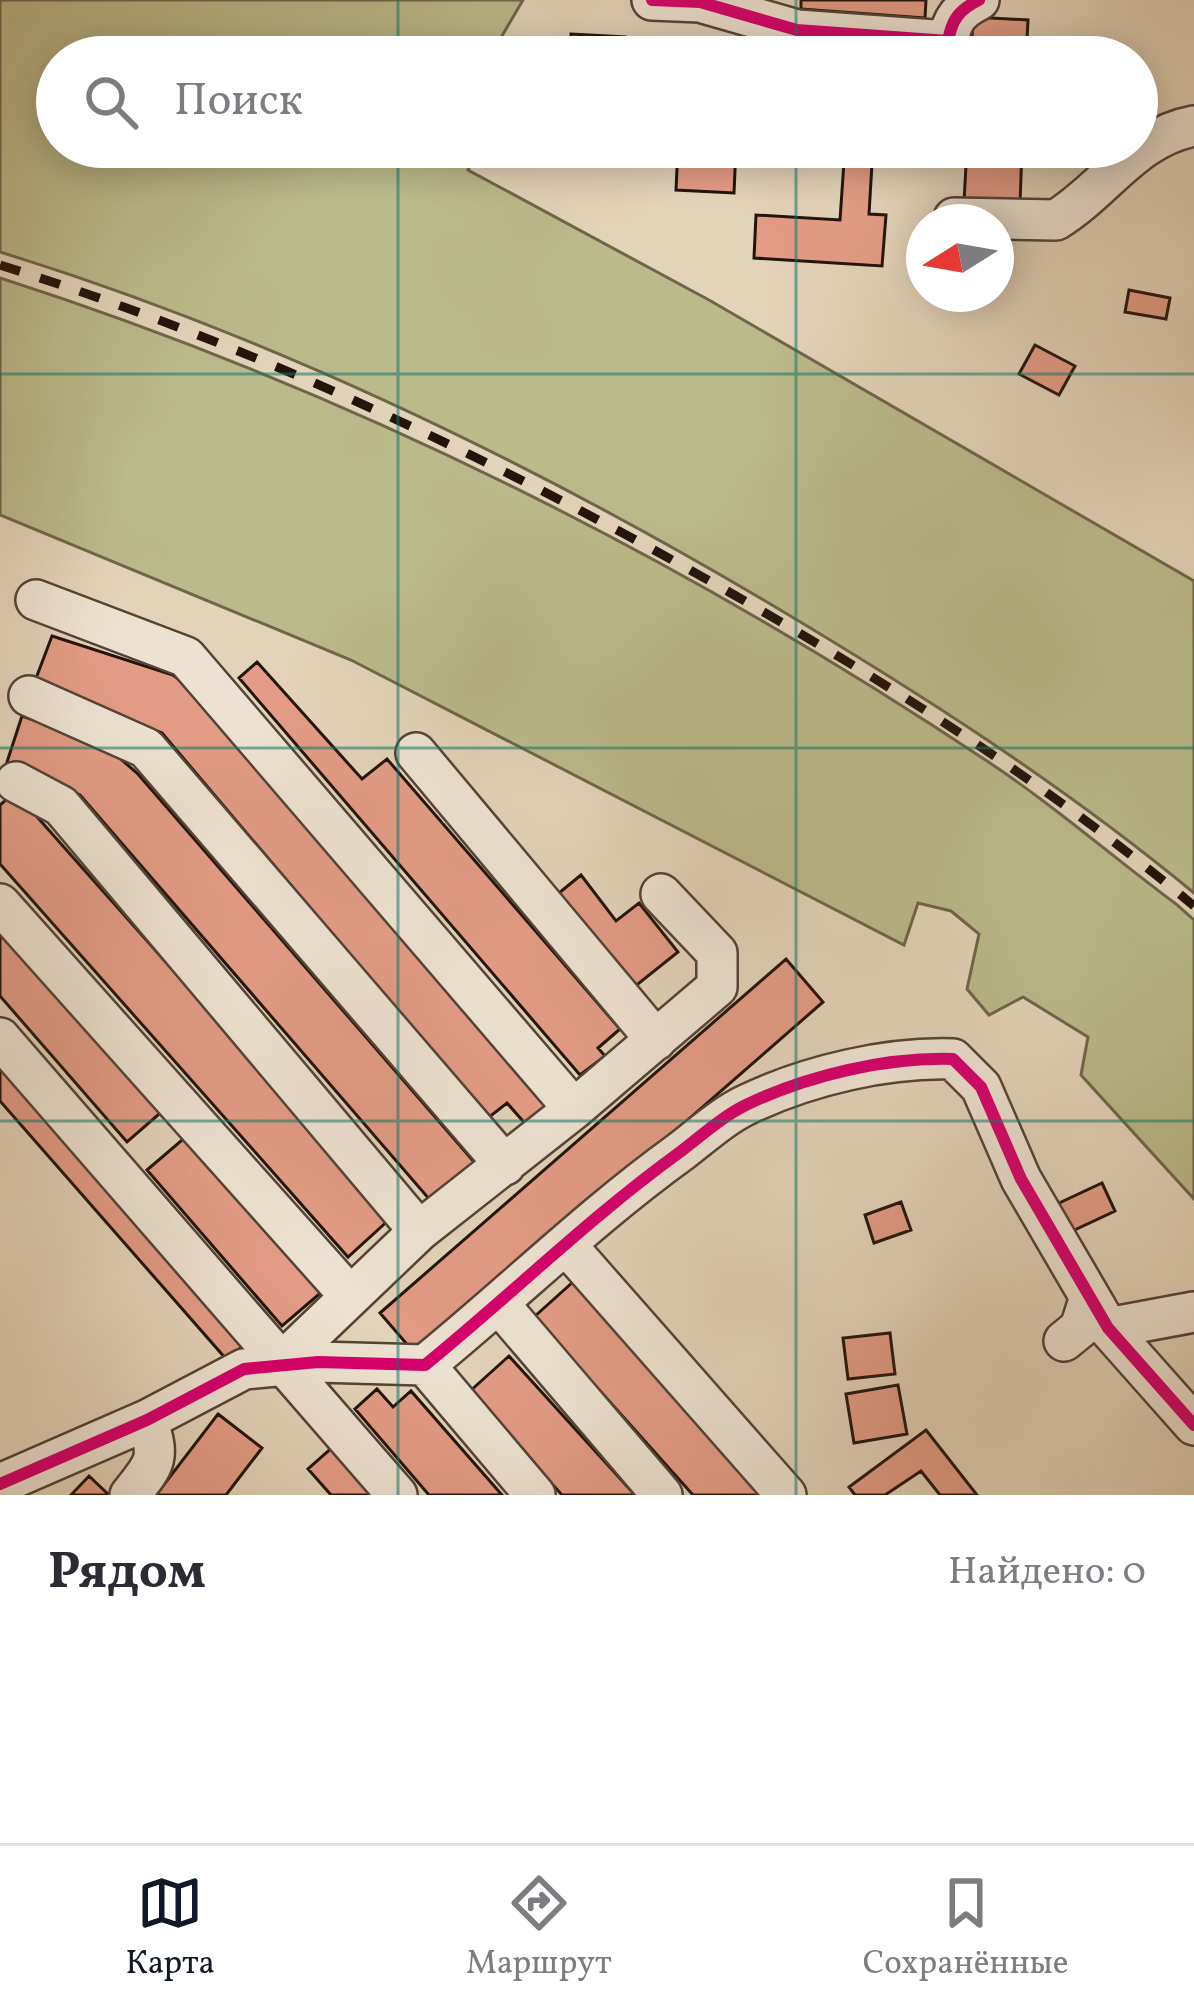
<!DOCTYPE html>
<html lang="ru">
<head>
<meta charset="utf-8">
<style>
  body { margin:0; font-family:Vollkorn,serif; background:#f7f7f7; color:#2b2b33 }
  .compass { position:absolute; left:906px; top:204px; width:108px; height:108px; border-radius:50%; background:#fff; box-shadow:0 6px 30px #0003; rotate:259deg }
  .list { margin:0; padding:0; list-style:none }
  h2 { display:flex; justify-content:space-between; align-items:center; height:156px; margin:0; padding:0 48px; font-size:51px }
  h2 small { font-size:39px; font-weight:400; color:#7c7c81 }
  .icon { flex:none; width:66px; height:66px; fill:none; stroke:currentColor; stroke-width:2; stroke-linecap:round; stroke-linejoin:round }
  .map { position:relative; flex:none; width:1194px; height:1495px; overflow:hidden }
  .search { position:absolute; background:#fff; box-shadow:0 6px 30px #0003; left:36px; right:36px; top:36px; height:132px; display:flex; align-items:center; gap:30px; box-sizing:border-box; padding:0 42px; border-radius:66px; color:#7c7c81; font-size:45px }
  .sheet { height:348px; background:#fff }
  nav { display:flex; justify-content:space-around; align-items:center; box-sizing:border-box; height:168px; border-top:3px solid #e1e1e2; background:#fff; font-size:33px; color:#7c7c81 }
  nav a { display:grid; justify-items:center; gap:6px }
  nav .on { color:#111827 }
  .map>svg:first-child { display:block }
  .green { fill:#bbba8a; stroke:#6f664a; stroke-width:3 }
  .building { fill:#e39c85; stroke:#23130b; stroke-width:3 }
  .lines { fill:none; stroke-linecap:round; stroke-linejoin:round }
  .minor-casing { stroke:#534336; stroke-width:44 }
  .minor { stroke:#ede2d1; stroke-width:39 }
  .rail { stroke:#23130b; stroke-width:9; stroke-dasharray:21 21; stroke-linecap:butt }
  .cycleway-casing { stroke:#ede2d1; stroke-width:20 }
  .cycleway { stroke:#d6006c; stroke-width:12 }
  .grid { fill:none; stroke:#0f766e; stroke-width:3; stroke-opacity:0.55 }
</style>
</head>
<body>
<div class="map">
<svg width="1194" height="1495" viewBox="0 0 1194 1495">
  <rect width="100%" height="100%" fill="#e3d3b8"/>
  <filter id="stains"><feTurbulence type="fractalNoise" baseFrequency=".00167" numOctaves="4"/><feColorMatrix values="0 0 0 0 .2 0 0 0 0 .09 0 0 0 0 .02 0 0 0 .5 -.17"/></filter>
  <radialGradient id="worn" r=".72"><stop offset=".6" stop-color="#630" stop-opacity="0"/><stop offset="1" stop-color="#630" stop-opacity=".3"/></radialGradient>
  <path class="green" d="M0 0H523L499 41 509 57H57V147H479L468 170 709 300 1194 581V893C1061 783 915 690 767 602 525 459 269 335 0 252Z
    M0 278C349 390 682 558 987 761 1052 804 1113 857 1176 904L1194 920V1199L1081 1075 1088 1037 1023 997 989 1015 967 989 979 934 951 911 918 903 904 945 351 660 0 515Z"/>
  <path class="building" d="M801 0H926L925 18 801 9Z
    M973 17 1028 20 1026 57H971Z
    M571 34 625 37 624 57H570Z
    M682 44 740 46 739 57H682Z
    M678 147H736L734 193 676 190Z
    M845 147H873L869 214 886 215 882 266 754 258 756 215 840 220Z
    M967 147H1022L1020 205 964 202Z
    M1129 290 1170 298 1166 319 1125 312Z
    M1035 345 1075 366 1059 395 1019 374Z
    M52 636 173 675 215 707 552 1109 529 1128 507 1103 488 1118 162 733 35 681Z
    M257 662 362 779 387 759 620 1029 598 1048 605 1056 580 1075 239 678Z
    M22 716 102 743 137 773 475 1163 430 1200 80 795 7 762Z
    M15 792 392 1217 348 1257 0 864V805Z
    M581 875 616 921 639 903 678 952 633 988 559 893Z
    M0 917 166 1108 127 1142 0 996Z
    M786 959 823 1002 417 1356 380 1313Z
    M0 1061 247 1342 227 1360 0 1101Z
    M189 1134 324 1290 282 1326 147 1170Z
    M1102 1183 1115 1211 1068 1233 1055 1205Z
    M901 1202 911 1230 874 1243 865 1215Z
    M574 1281 766 1495H693L534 1317Z
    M890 1333 895 1374 848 1379 843 1338Z
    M509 1356 635 1495H562L469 1392Z
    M898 1385 907 1434 854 1443 846 1394Z
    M377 1389 393 1407 411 1391 502 1495H429L355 1409Z
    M218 1414 262 1448 226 1495H156Z
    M926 1430 977 1495H940L921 1471 885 1495H855L849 1487Z
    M334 1446 376 1495H331L308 1469Z
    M89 1476 109 1495H71Z"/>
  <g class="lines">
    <g class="minor-casing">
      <path id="minor" d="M652 0 700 2 797 30 948 41C952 19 959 10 979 0
        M954 218 1056 220C1105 190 1134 137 1194 126
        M36 600 186 657 574 1109
        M29 696 146 748 505 1165
        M416 753 656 1040
        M16 782 61 806 419 1231
        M0 904 349 1295
        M0 1038 397 1495
        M567 1246 786 1495
        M499 1304 662 1495
        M1108 1328 1194 1312
        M1064 1341 1080 1328 1089 1300
        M281 1363 419 1231 574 1109 717 987V953L661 894
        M425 1365 535 1495
        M0 1484 147 1420 244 1369 318 1362 425 1365C511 1295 590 1217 680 1152 701 1136 724 1115 748 1104 809 1075 887 1057 953 1059L981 1087 1021 1179 1108 1328 1194 1425
        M130 1495C155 1464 161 1459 147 1420"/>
    </g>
    <use href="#minor" class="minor"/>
    <path class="rail" d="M0 265C257 346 502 462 736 596 896 688 1052 787 1194 906"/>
    <g class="cycleway-casing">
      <path id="cycleway" d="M652 0 700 2 797 30 948 41C952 19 959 10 979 0
        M0 1484 147 1420 244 1369 318 1362 425 1365C511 1295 590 1217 680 1152 701 1136 724 1115 748 1104 809 1075 887 1057 953 1059L981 1087 1021 1179 1108 1328 1194 1425"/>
    </g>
    <use href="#cycleway" class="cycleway"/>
  </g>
  <path class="grid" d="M398 0V57M796 0V57M398 147V1495M796 147V1495M0 374H1194M0 748H1194M0 1121H1194"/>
  <rect width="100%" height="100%" filter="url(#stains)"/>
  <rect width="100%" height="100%" fill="url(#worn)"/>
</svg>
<svg class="compass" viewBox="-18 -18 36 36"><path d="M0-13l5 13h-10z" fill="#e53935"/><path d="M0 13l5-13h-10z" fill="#7c7c81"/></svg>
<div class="search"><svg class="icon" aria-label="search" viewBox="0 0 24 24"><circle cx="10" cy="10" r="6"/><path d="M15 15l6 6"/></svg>Поиск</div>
</div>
<section class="sheet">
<h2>Рядом<small>Найдено: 0</small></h2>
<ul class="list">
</ul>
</section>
<nav>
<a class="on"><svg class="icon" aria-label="map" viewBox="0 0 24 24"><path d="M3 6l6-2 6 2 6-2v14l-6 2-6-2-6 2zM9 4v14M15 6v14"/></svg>Карта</a>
<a><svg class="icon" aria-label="directions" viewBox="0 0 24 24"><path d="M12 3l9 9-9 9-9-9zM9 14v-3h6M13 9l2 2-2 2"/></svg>Маршрут</a>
<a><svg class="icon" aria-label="saved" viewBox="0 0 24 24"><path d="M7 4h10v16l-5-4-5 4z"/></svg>Сохранённые</a>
</nav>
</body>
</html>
